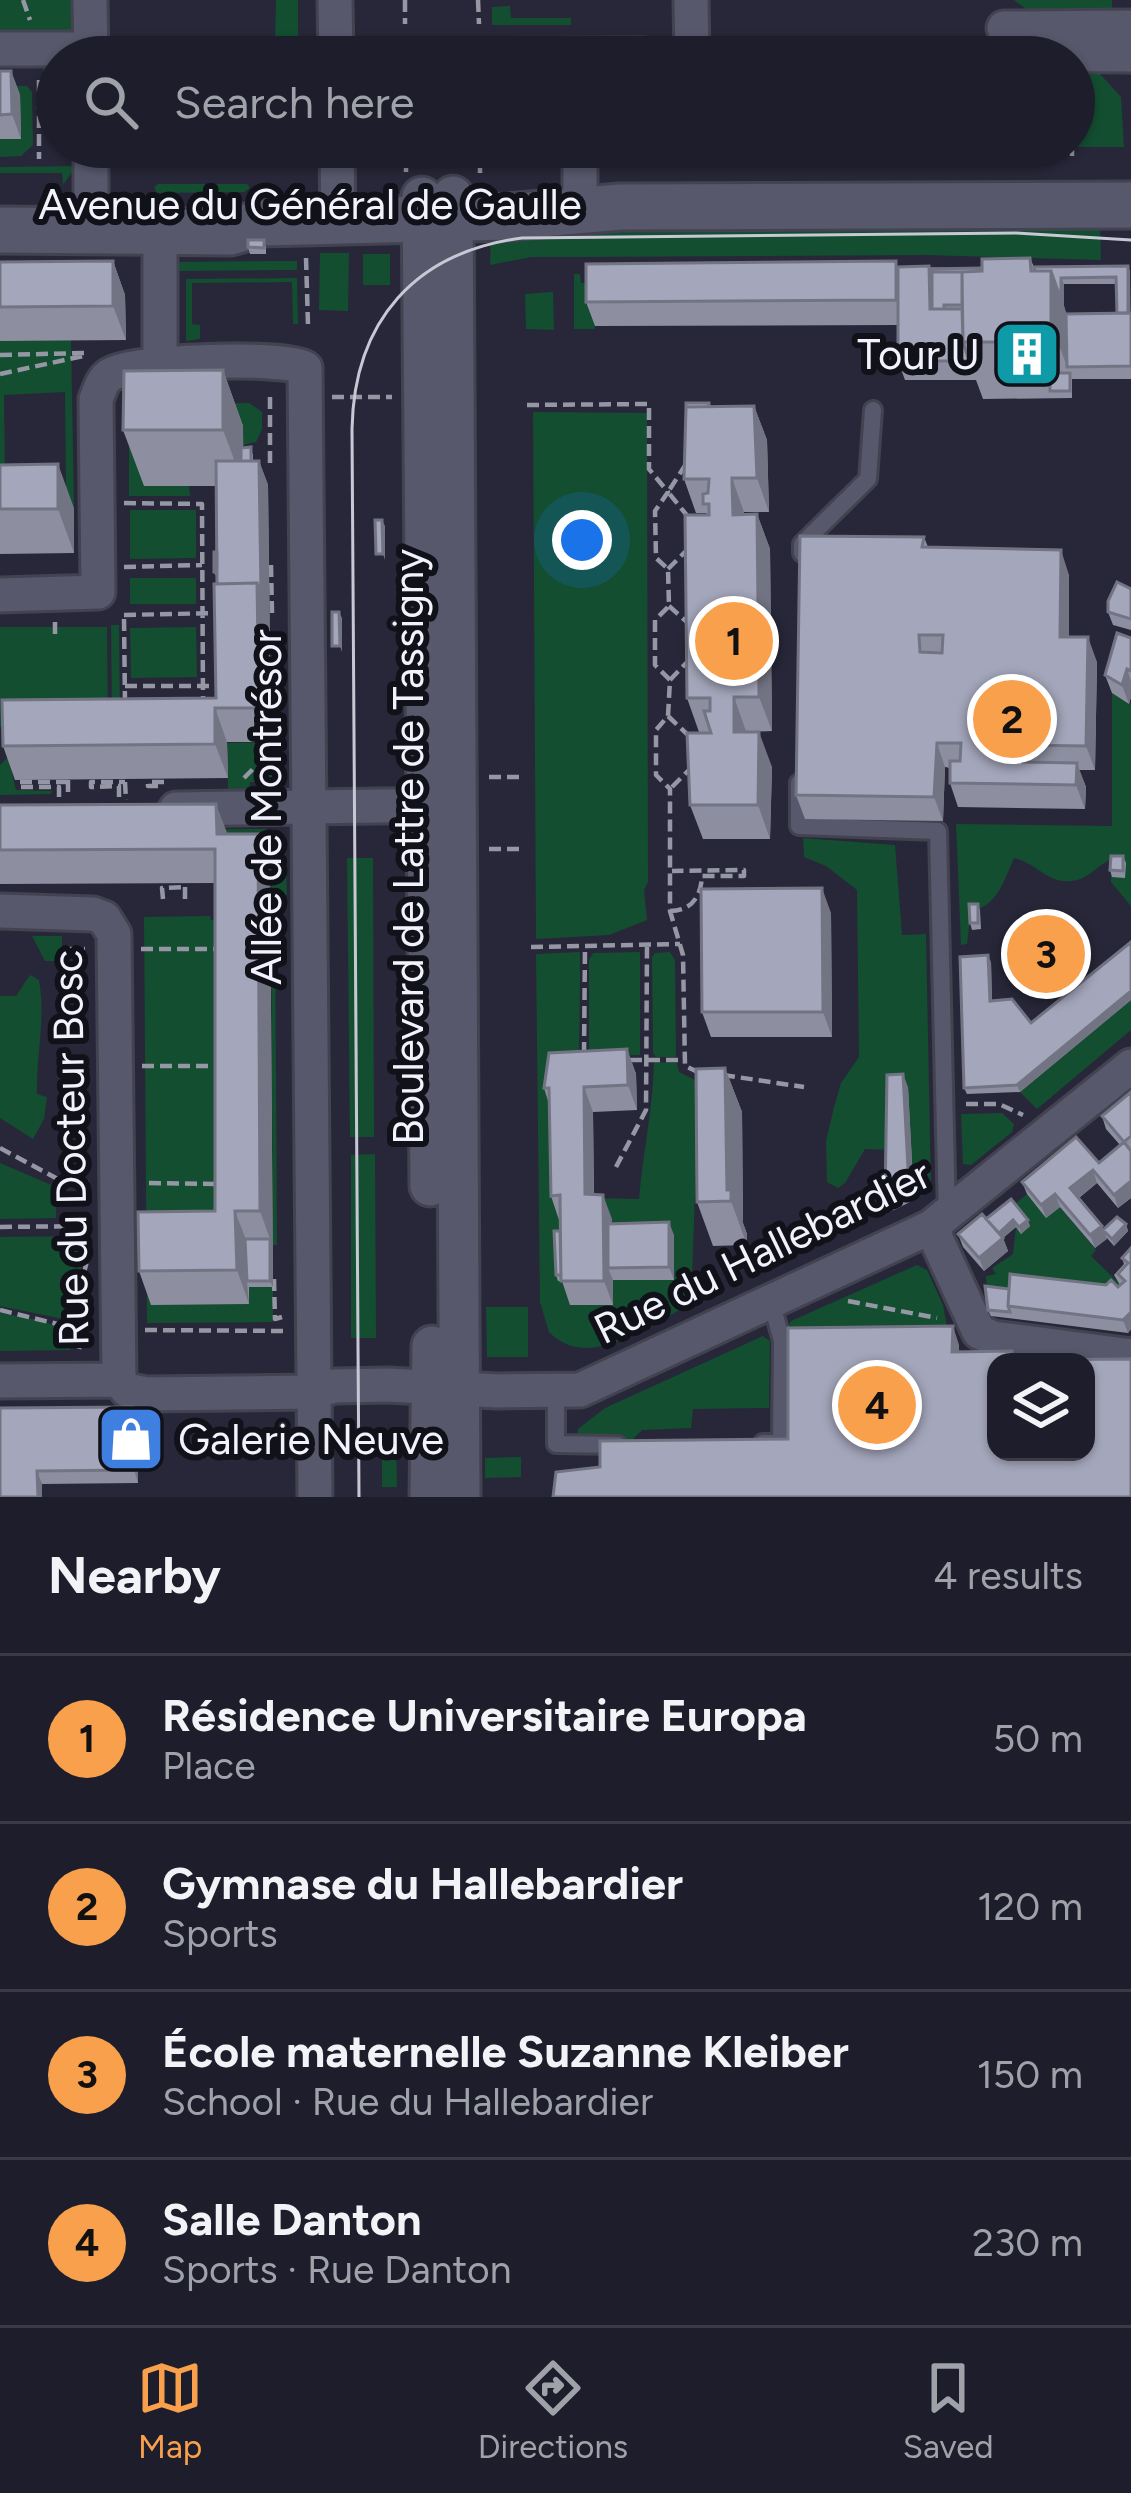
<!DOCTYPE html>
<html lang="en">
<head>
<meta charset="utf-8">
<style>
  body { margin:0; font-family:Figtree,sans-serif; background:#252633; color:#f1f3f6 }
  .controls { position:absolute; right:36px; bottom:36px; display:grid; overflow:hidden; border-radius:24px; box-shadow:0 3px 9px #0004 }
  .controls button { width:108px; height:108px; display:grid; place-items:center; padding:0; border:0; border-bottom:3px solid #3b3b47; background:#1d1d2b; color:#f1f3f6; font:60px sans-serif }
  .you { position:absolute; left:582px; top:540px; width:42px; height:42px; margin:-30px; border:9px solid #fff; border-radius:50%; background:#1a73e8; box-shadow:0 0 0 18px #1a73e833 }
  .badge { display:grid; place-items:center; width:78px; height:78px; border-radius:50%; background:#f9a04d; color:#111; font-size:39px; font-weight:700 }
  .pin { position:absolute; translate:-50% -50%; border:6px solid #fff; box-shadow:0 3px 12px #0006 }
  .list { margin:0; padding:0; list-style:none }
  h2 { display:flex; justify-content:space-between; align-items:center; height:156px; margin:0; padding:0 48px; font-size:51px }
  h2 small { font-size:39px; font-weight:400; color:#a0a2a9 }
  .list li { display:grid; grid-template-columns:78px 1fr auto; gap:36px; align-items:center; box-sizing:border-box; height:168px; padding:0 48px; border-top:3px solid #3b3b47 }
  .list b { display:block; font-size:45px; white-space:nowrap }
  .list p { margin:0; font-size:39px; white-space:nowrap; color:#a0a2a9 }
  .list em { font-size:39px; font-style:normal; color:#a0a2a9 }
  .icon { flex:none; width:66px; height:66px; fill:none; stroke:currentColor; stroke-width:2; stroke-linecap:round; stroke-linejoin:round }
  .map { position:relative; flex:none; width:1131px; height:1497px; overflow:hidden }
  .search { position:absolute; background:#1d1d2b; box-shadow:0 3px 9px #0004; left:36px; right:36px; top:36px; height:132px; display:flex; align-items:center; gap:30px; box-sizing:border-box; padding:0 42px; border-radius:66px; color:#a0a2a9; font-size:45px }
  .sheet { height:828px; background:#1d1d2b }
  nav { display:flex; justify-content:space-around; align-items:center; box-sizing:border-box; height:168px; border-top:3px solid #3b3b47; background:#1d1d2b; font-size:33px; color:#a0a2a9 }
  nav a { display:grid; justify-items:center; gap:6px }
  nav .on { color:#f9a04d }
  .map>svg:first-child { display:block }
  .green { fill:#134e31; fill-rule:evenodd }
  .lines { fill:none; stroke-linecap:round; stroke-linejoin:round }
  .service-casing { stroke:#424250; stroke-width:22 }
  .minor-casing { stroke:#424250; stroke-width:39 }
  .tertiary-casing { stroke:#424250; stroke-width:45 }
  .secondary-casing { stroke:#424250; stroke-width:51 }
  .path { stroke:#9697a5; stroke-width:4.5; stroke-dasharray:12 6; stroke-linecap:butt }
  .service { stroke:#57586c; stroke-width:16 }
  .minor { stroke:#57586c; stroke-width:33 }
  .tertiary { stroke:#57586c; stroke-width:39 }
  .secondary { stroke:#57586c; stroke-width:45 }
  .tram { stroke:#c8c8d5; stroke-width:3 }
  .wall { fill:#8d8fa1; fill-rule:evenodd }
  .shaded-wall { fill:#737483 }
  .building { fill:#a4a6bb; stroke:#737483; stroke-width:3; fill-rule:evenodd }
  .labels { text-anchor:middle; stroke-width:12; stroke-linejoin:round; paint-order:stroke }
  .street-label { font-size:42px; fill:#f1f2fd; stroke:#111119 }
  .poi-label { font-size:42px; fill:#f1f2fd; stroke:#111119; text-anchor:end }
</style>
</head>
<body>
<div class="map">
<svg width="1131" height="1497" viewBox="0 0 1131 1497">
  <rect width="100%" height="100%" fill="#272739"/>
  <path class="green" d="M0 0H77V29L66 41H0Z
    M276 0H298V43L275 41Z
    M1014 0H1112V10L1030 12Z
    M510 6 511 18H571V25H492V7Z
    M43 59H57V116L43 115Z
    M1074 74H1100L1121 97 1124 147H1075Z
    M0 86H27L32 92 33 145 21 156 0 157V139L21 138Z
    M415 147H468V159L415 160Z
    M76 166 63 185 62 173H0V167Z
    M158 184H247L250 188 244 192 157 193 154 187Z
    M1100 222 1101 260 926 255 574 257H531L490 265 491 227Z
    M320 253H349L348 311 319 310Z
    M363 254H390V285H363Z
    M297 261V270L179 271V262Z
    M574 274H580L581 283H595V329H574Z
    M297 278 298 324H293L292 282 192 283V324L200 325V339L186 341V279Z
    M553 292 554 330 526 329 525 294Z
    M71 340 74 508 0 509V341ZM65 392 66 485 5 486 4 395Z
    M249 403 262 412V429L256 442 243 445 242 426 189 486 190 496H129V404Z
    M533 412 647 413 648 882 644 890 647 920 609 935 536 939Z
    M130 510H196V558L130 559Z
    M130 578H196V604H130Z
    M111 625H119L120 716H112Z
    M0 627H107L108 734 0 727Z
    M196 627 197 677 131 678 130 628Z
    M1112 693 1131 705V906L1111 882V860C1098 864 1092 876 1077 880 1049 887 1038 863 1014 858 1004 880 998 906 971 911L967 944 961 945 956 824 1112 826Z
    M274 742 275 782H250V792L228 793 227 743Z
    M8 757 16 790 52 791 51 794 0 795V765Z
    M265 829 285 838 287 895H270V868L134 830Z
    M803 838 895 845 902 935 926 934 931 1191 914 1200 907 1087 889 1150 865 1149 845 1183 838 1188 827 1182 826 1141 834 1107 841 1083 859 1057 857 890 826 866 804 857Z
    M347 858H373L374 1137H350Z
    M1042 913C1060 914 1083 915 1080 939 1010 1025 984 936 1042 913Z
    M271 915H275L277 1245H273Z
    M210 916 211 920H227L248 1304 249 1287H273V1322L147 1323 144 917Z
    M32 936H62V961H45Z
    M580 952C580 1063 577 1172 559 1281H570L612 1237 594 1198 639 1199C643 1152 653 1109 654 1062L677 1063 679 1072 699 1082 691 1304C650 1324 589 1373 549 1332L540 1302 536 954Z
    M640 952V1055L596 1056 589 1049V960L593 953Z
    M670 952 675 960 676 1057H656L653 1053 652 957 655 953Z
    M30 975 39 980C46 1020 36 1054 37 1094L47 1097 44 1119 33 1139 0 1118V996H16Z
    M1131 1000V1030L1037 1109 1020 1092Z
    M1002 1113 1014 1124 1012 1132 971 1165 963 1164 961 1114Z
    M375 1154 376 1338H351V1155Z
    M0 1163 56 1187V1218L0 1219Z
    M1027 1194 1046 1217 1060 1207 1096 1250 1091 1256 1123 1287 1014 1296 987 1292 986 1276 996 1274 992 1268 1013 1254 1016 1227 1021 1233 1014 1205Z
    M89 1236 68 1320 0 1306V1237Z
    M917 1265 927 1270 943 1305 948 1332 784 1334 791 1321Z
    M486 1307H528V1357H487Z
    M0 1313 44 1321 73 1335 70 1350 0 1351Z
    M763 1336 770 1341 769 1408 693 1409 691 1428 642 1430 632 1440H581L577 1435 578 1429 605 1408Z
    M382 1447H396L397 1487H382Z
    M521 1457V1477L485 1478V1458Z"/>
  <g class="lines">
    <g class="service-casing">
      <path id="service" d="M802 553V544L868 479 873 410
        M799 783V826L938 831 947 1216
        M556 1392V1444L618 1445
        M763 1443H781L782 1341 771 1301"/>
    </g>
    <g class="minor-casing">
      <path id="minor" d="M90 0 91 57
        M335 0 336 57
        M691 0 692 55
        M1004 28 1131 27
        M0 49H90
        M995 54 1131 55
        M336 56 643 55
        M91 147V229
        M337 147 338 222
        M580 147V197
        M160 231V364
        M0 595 98 592 96 399C100 390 102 380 110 375 133 360 283 356 305 368L315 1497
        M176 809 448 805
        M0 911 93 914 104 918 114 934 119 1380
        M931 1227 979 1332 993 1338 1131 1356
        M0 1381 119 1380 127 1390 146 1394 314 1392 334 1386 388 1385 497 1391 580 1390 931 1227 1131 1066"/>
    </g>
    <g class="tertiary-casing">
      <path id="tertiary" d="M453 196 460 1497
        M422 197 430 1186
        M430 1497 432 1346"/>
    </g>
    <g class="secondary-casing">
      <path id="secondary" d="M0 230 230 232 262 223 507 217 620 207 1131 205"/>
    </g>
    <path class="path" d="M23 0 30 20
      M405 0V24
      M478 0 479 24
      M39 80V159
      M406 147V172
      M480 147V173
      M1072 147V156
      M306 258 308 325
      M0 355 84 353
      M0 374 88 355
      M270 397V463
      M332 397H392
      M527 405 649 404V469L668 492 655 511 656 558 668 569 669 606 655 620V665L670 680 668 716 656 730V775L670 789V911L683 955 685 1066 700 1073
      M686 464 668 492 689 518
      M124 503 202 504 203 702
      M124 567 202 565
      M668 569 688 549
      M669 606 687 622
      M272 613 271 565 276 568
      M124 615 220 613
      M124 619 125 703
      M55 622V640
      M670 680 690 659
      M125 686H215
      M668 716 690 737
      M489 777H525
      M244 778 277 745
      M68 780V797
      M125 782 126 800
      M158 786H148V782H164
      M672 787 689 770
      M59 797V787H20V782H68
      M119 797V786L91 787V782H125
      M489 849H525
      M163 899 162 888 185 887
      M185 899V883
      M670 911C692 911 701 896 702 876H744V870L672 871
      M531 947 680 944
      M66 949H85
      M141 949H220
      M584 1054 585 946
      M630 1060H685
      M64 1066H89
      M142 1066H221
      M723 1075 804 1087
      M966 1104H999L1023 1115
      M0 1148 65 1183H89
      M616 1167 646 1110 647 945
      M149 1183 215 1184
      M0 1227 90 1226
      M274 1279 275 1319 282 1317
      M848 1301 937 1318
      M0 1310 70 1327 87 1261
      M145 1330 284 1331
      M79 1349 86 1320"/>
    <use href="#service" class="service"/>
    <use href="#minor" class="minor"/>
    <use href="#tertiary" class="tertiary"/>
    <use href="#secondary" class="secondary"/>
    <path class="tram" d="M359 1497 352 429C354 321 415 252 522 238L1016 233 1131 240"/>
  </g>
  <path class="wall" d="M0 71H11L20 95 21 139H0Z
    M266 246V254H250L248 247Z
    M1030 258 1034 267 1128 266 1130 272 1131 379H1072V398L983 399 976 380H905L898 361V325L595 326 586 302 898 267 982 268ZM1064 284H1116L1117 313 1066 314 1064 306Z
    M113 261 125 295 126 340 0 341V262Z
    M223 370 243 426V448L253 454V461H259L268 485 271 742H227L228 778 15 780 3 746 216 698 217 578 214 572 217 552 216 486H144L123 430Z
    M754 406 767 440 769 512H744V515L757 514 770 549 772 731 746 732 772 767 770 839H703L690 805 711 733 699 732 687 698 707 515 706 513H696L684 479 711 407Z
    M0 465 74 508V553L0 554Z
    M924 537 928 547 1069 575V637L1097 662 1095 770H1079L1086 787 1085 809 958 807 950 783V768L945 767 943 821 805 819 796 795Z
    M1131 589V630L1113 625 1108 612Z
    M1131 638V697L1129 704 1112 693 1105 675Z
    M0 805 227 834H258L270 868 273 1287H249V1304L151 1305 139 1271 215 1211V883L0 884Z
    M1123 856 1126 863 1125 878 1112 877 1110 870Z
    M978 904 980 910 981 929 972 930 970 923Z
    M831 913 832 1037H711L702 1012Z
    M1131 942V1000L1020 1092 967 1094 964 1088 991 962 992 1000 1031 1023Z
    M627 1049 636 1074 637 1110 593 1112 594 1195H603L612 1224 674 1235V1280H613V1305H570L562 1281H558L556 1275 560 1231 559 1220 551 1196 549 1104 544 1088Z
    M725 1068 742 1112 743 1223 747 1234V1245L713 1246 697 1202Z
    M908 1087 914 1200 890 1212 885 1199Z
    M1131 1092V1198L1118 1208 1097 1183 1079 1198 1104 1230 1126 1224 1128 1231 1114 1246 1107 1238 1095 1248 1060 1207 1046 1218 1027 1194 1022 1182 1099 1163 1120 1145 1106 1129 1102 1116Z
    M1011 1199 1030 1226 1021 1234 1016 1227 1003 1238 1008 1251 984 1271 963 1247 958 1234 986 1219Z
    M1131 1248V1329L1128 1333 991 1316 988 1310 1009 1289 1118 1287 1120 1285 1114 1275 1124 1264 1122 1258Z
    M0 1408 138 1420V1483L42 1484Z"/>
  <path class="shaded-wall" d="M11 71 20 95 21 139 12 114Z
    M113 261 125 295 126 340 113 306Z
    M1128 266 1130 272V326L1128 319Z
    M1051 271 1061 278 1064 284V306L1071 327 1067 367 1051 323Z
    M1032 323 1053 379 1050 391 1032 342Z
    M223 370 243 426 244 486 223 430Z
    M754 406 767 440 769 512 757 478Z
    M259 461 268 485 271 742 259 708 257 583Z
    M58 464 74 508V553L58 509Z
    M732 478 744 512 745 549 733 515Z
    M757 514 770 549 772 731 759 697Z
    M382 520 385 526V560L383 554Z
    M1061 550 1069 575V662L1060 637Z
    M339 612 342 618V652L340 646Z
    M1088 637 1097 662 1095 770 1086 746Z
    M1127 669 1131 681V697L1129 704 1122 685Z
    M734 697 746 731 747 766 734 732Z
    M215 708 227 742 228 778 215 744Z
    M759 732 772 767 770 839 758 805Z
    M937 743 945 767 943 821 934 797Z
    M1077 763 1086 787 1085 809 1076 785Z
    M216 804 229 838 217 834Z
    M258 834 270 868 273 1287 270 1281V1239L260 1211Z
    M822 888 831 913 832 1037 823 1012Z
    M988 955 991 962 992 1007 990 1001Z
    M1131 991V1000L1020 1092 1017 1085Z
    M627 1049 636 1074 637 1110 628 1085Z
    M725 1068 742 1112 743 1223 747 1234V1245L727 1190Z
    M903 1074 908 1087 914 1200 909 1187Z
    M584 1087 593 1112 594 1219 585 1194Z
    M1093 1170 1097 1183 1075 1201 1070 1188Z
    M1131 1181V1198L1118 1208 1114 1195Z
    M1055 1194 1060 1207 1046 1218 1041 1205Z
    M603 1195 612 1219V1267L608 1268 613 1280V1305L604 1281Z
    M235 1211 248 1245 247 1281 249 1304 237 1270Z
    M1013 1220 1016 1227 999 1241 997 1235Z
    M1028 1220 1030 1226 1021 1234 1019 1227Z
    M669 1222 674 1235V1280L669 1267Z
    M1126 1224 1128 1231 1114 1246 1112 1239Z
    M1102 1226 1107 1239 1095 1248 1090 1235Z
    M1003 1238 1008 1251 984 1271 979 1258Z
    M1131 1312V1329L1128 1333 1123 1320Z
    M953 1326 959 1345V1370L952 1352Z
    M133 1407 138 1420V1483L134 1470Z
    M37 1471 42 1484V1497H38Z"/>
  <path class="building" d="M1036 47V57H602V54Z
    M0 71H11L12 114 0 115Z
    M248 240H264V248L248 247Z
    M1030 258 1031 271H1051V323H1032V342H963L962 272 982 271V259Z
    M113 261V306L0 307V262Z
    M896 261V300L586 302V264Z
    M929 266 930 309H962L963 342 969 361H898V267Z
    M1128 266V313H1117L1116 277 1061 278V300L1051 271H1035L1034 267Z
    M982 268V271L962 272H932L930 269Z
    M932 272H962V305H944V309H932Z
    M1131 313V366L1067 367 1066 314Z
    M223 370V430H123L124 371Z
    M1050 373H1070V391H1050Z
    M686 403H709V407H686Z
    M754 406 757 478H732V483L733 515 757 514 759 697H734V732H759L758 805H690L687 733H711L704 711H710V698H687L685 515H709V504H703V494L708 493 709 479H684L686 407Z
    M251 447V461H241V448Z
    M216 461H259L261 593 257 583 217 584Z
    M58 464V509H0V465Z
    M375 520H382L383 554H376Z
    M800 536 924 537 922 547 1061 550 1060 637H1088L1086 746 1023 745V762L1077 763 1076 785 950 783V761H960L961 743H937L934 797 796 795ZM919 635H943L942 653 920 652Z
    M214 552H217V572H214Z
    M1117 582 1131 589V619L1108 612V601Z
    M257 583 259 708H215V744L3 746 2 700 216 698 214 584Z
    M332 612H339L340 646H332Z
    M1117 633 1131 638V671L1127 669 1122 685 1105 675Z
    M216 804 217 834H258L260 1211H235L237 1270 139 1271 138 1212 215 1211V849L0 850V805Z
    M1111 856H1123V871L1110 870Z
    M822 888 823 1012H702L701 889Z
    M969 904H978V923H970Z
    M1131 942V991L1017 1085 964 1088 960 957 988 955 990 1001 1012 999 1031 1023Z
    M627 1049 628 1085 584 1087 585 1194 603 1195 604 1281H561L560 1195 551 1196 549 1088H544L549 1053Z
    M725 1068 727 1190H731V1201L697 1202 696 1069Z
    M903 1074 909 1187 885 1199 887 1075Z
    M1131 1092V1136L1124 1142 1102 1116Z
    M1076 1137 1099 1163 1124 1142 1131 1151V1181L1114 1195 1093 1170 1070 1188 1102 1226 1090 1235 1055 1194 1041 1205 1022 1182Z
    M1011 1199 1028 1220 1019 1227 1013 1220 999 1233 986 1219Z
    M982 1214 1003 1238 979 1258 958 1234Z
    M1117 1217 1126 1224 1112 1239 1103 1230Z
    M669 1222V1267L608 1268V1224Z
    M554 1231H560L561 1275H556Z
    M245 1239H270V1281H247Z
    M1131 1248V1312L1123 1320 1008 1306 1010 1274 1106 1285 1111 1280 1118 1287 1125 1281 1118 1274 1128 1263 1122 1258Z
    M985 1286 1009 1289 1008 1306 1010 1312 988 1310Z
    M953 1326 952 1352 1012 1351V1360L1131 1359V1497H553L556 1472 600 1467V1441L788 1439V1328ZM996 1362H1086V1452H996Z
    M133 1407 134 1470 37 1471 38 1497H0V1408Z"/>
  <defs>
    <g id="building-square" transform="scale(3.45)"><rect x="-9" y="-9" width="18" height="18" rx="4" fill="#0f9aa8" stroke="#111119"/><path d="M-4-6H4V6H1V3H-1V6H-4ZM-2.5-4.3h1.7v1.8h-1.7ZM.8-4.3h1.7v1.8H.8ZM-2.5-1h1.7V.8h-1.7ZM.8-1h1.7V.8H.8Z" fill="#fff"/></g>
    <g id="shop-square" transform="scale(3.45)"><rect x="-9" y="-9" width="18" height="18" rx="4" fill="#3f7fe0" stroke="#111119"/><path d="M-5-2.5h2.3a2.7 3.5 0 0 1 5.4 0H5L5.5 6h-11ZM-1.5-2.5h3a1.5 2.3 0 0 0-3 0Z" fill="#fff"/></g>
  </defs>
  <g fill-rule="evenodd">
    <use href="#building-square" x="1027" y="354"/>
    <use href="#shop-square" x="131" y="1439"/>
  </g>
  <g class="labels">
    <g class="street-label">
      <text x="310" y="219">Avenue du Général de Gaulle</text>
      <text transform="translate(266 807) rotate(-90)" y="15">Allée de Montrésor</text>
      <text transform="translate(408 847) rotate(-90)" y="15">Boulevard de Lattre de Tassigny</text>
      <text transform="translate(70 1148) rotate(-91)" y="15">Rue du Docteur Bosc</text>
      <text transform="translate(762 1251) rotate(-26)" y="15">Rue du Hallebardier</text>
    </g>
    <g class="poi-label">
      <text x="980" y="369">Tour U</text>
      <text x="178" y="1454" text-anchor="start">Galerie Neuve</text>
    </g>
  </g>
</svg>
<div class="controls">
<button><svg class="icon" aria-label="layers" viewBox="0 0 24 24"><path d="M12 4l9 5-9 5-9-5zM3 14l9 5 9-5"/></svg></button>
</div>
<div class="you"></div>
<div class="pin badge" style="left:734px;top:641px">1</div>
<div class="pin badge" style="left:1012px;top:719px">2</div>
<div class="pin badge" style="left:1046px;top:954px">3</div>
<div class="pin badge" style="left:877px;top:1405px">4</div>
<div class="search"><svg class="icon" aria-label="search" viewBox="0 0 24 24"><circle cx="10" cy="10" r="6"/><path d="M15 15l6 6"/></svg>Search here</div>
</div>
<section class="sheet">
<h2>Nearby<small>4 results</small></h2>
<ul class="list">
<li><span class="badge">1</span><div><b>Résidence Universitaire Europa</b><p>Place</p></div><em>50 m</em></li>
<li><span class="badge">2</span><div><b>Gymnase du Hallebardier</b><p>Sports</p></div><em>120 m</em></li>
<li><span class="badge">3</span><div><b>École maternelle Suzanne Kleiber</b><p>School · Rue du Hallebardier</p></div><em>150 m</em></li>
<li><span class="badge">4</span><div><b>Salle Danton</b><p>Sports · Rue Danton</p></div><em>230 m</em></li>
</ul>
</section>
<nav>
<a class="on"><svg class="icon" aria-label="map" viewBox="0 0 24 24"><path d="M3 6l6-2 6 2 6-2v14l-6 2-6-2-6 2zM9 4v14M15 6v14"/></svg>Map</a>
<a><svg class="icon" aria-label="directions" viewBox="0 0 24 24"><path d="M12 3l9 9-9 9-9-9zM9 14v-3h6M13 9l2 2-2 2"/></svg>Directions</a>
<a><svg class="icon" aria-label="saved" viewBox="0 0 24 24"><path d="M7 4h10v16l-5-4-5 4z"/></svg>Saved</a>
</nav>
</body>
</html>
